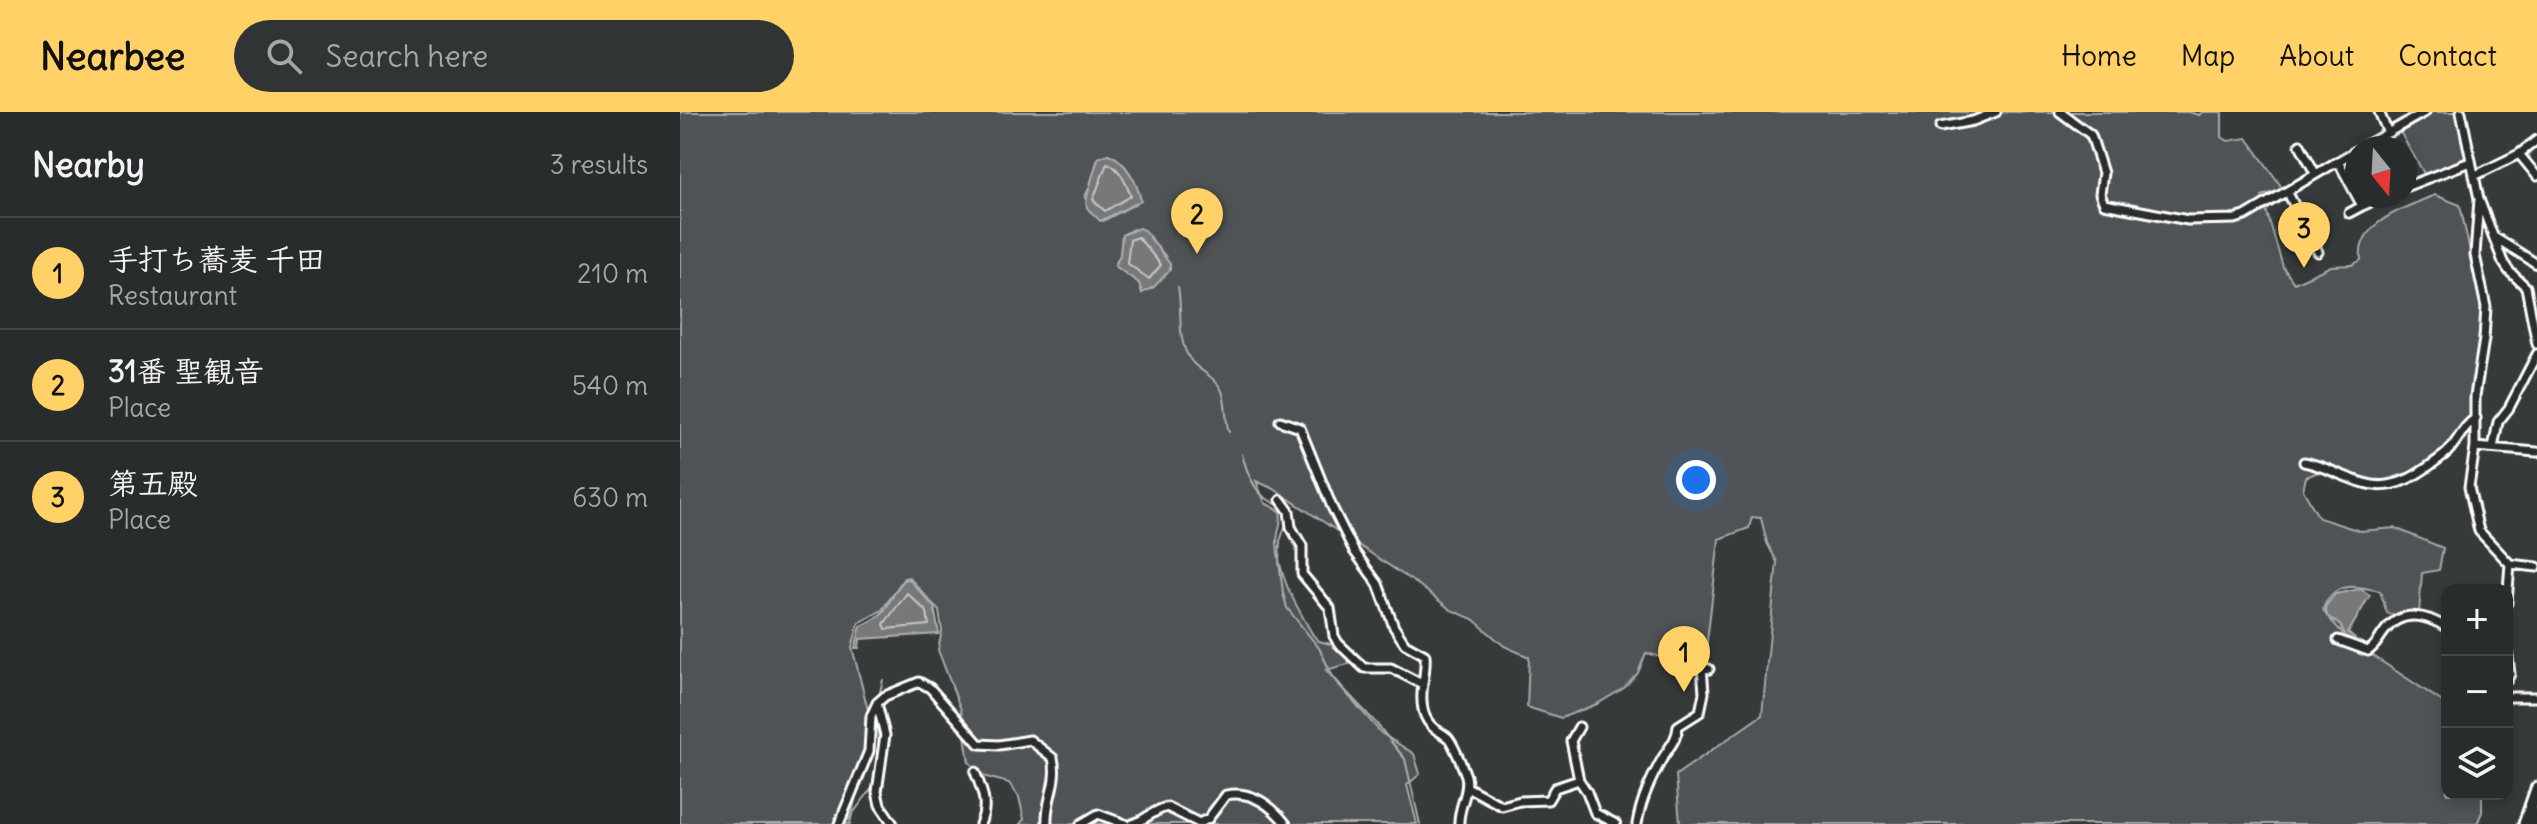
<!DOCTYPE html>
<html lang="en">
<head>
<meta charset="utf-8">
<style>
  body { margin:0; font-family:Delius,"Klee One",sans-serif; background:#313434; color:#f1f3f6 }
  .controls { position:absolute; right:24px; bottom:24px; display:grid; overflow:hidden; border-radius:16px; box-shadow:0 4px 12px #0003 }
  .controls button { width:72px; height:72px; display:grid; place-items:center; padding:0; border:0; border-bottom:2px solid #454848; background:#292c2c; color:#f1f3f6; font:40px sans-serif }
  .compass { position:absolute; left:1665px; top:24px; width:72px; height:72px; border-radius:50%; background:#292c2c; box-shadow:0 4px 12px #0003; rotate:162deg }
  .you { position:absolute; left:1016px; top:368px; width:28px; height:28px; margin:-20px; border:6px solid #fff; border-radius:50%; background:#1a73e8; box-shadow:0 0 0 12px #1a73e833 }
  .badge { display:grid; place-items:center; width:52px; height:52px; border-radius:50%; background:#ffd166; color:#111; font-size:26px; font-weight:700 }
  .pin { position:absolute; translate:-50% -66px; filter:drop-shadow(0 2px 4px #0008) }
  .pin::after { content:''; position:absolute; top:42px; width:28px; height:24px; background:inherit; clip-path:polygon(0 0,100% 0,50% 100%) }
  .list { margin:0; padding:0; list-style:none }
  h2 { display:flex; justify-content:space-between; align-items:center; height:104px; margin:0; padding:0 32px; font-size:34px }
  h2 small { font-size:26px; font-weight:400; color:#a5a7a9 }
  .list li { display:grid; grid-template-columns:52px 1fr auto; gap:24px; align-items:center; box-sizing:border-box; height:112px; padding:0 32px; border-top:2px solid #454848 }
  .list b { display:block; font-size:30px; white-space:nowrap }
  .list p { margin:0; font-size:26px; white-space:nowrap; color:#a5a7a9 }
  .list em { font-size:26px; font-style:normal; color:#a5a7a9 }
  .icon { flex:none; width:44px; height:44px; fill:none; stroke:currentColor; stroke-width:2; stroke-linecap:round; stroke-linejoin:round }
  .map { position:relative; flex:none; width:1857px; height:712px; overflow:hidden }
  header { display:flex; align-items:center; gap:48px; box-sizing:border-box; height:112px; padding:0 40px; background:#ffd166; color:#111 }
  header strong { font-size:38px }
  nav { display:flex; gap:44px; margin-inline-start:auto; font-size:28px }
  .search { width:560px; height:72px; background:#313434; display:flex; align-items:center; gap:20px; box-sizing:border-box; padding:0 28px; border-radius:44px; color:#a5a7a9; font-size:30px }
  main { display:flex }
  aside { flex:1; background:#292c2c }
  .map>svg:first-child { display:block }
  .green { fill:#505354; stroke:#a8a9aa; stroke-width:2; fill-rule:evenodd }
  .water { fill:#767879; stroke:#adaeaf; stroke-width:2 }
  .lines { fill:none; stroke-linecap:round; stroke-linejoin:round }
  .shore { stroke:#c8c9c9; stroke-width:2 }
  .stream { stroke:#adaeaf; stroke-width:2 }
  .street-casing { stroke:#fff; stroke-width:13 }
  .primary-casing { stroke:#fff; stroke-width:17 }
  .street { stroke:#2a2d2e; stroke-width:7 }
  .primary { stroke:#2a2d2e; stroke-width:11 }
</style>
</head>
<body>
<header>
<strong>Nearbee</strong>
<div class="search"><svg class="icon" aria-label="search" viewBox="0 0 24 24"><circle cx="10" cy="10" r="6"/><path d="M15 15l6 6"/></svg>Search here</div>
<nav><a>Home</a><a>Map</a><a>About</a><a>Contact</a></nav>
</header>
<main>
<aside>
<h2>Nearby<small>3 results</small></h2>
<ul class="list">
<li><span class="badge">1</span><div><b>手打ち蕎麦 千田</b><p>Restaurant</p></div><em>210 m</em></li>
<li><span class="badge">2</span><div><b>31番 聖観音</b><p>Place</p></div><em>540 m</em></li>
<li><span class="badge">3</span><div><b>第五殿</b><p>Place</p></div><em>630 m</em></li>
</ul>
</aside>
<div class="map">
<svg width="1857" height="712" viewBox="0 0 1857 712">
  <rect width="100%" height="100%" fill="#373a3b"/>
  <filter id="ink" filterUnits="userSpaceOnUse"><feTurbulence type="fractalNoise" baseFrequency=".0125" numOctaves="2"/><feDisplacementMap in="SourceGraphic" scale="16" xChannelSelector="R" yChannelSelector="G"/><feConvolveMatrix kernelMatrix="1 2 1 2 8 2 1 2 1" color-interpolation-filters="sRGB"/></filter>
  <g filter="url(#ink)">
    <path class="green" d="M0 0H1509L1519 3 1522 0H1542V25L1548 29 1567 26 1603 77 1582 84 1603 155 1614 171 1651 154 1672 153 1681 148C1676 110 1727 95 1755 83L1780 93 1802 196 1790 303 1771 331 1731 360 1698 370 1643 358 1626 365 1623 378 1639 406 1680 419 1715 416 1763 436 1759 458 1742 461 1739 501 1717 505 1707 501 1700 479C1675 474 1654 468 1643 497 1647 508 1659 514 1665 525L1767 593V682H1802V700L1797 712H1000L996 663 1082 603 1097 450 1087 431 1081 406 1072 405 1069 416 1039 427 1026 538 1015 553 992 551 994 538 986 535 981 545 966 541 958 561 944 576 917 592 881 606 847 595 849 545 824 534 793 507 771 498 740 474 594 377 576 369 585 391 600 399C603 411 597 418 597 430 598 465 616 493 633 523L639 529 654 533 672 551 646 558 701 621 734 642 740 662 727 673 737 712H340L344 707 339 685 329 671 303 664 289 650 281 598 258 538 262 519 259 499 229 465 224 466 202 498 179 511 172 535 188 598 185 639 170 712H0ZM428 42C445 48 457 72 461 89L423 109 413 100 405 84 412 71 418 46ZM453 117 464 118 486 145 462 181 459 171 435 154 440 143 442 123Z
      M1752 0H1779L1788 51 1746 65 1719 18Z"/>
    <path class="water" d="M428 42C446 48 458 72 461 89L420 109C416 103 410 101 407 95 403 90 416 55 418 46Z
      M459 116 464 118 490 152V158L474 175 462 181 459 171 435 154 440 143 442 123Z
      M225 467H229L254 495 259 522 180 527 179 536H175L181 514C213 501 205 488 225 467Z
      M1680 477 1690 483 1668 521 1675 527 1674 529 1666 524 1660 513 1647 504 1645 495 1655 482Z"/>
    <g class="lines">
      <path class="shore" d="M427 51C440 55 446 72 451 84L425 99 413 88Z
        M458 125 481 153 469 167 447 151 450 128Z
        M227 481 247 500 249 513 206 517 204 512Z"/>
      <path class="stream" d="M498 175C503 199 495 233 514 252 523 261 535 265 541 277 548 291 544 306 549 320
        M562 342C566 357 571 372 582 383 591 392 600 390 606 403
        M607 409 600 429 599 449 603 481 607 496 639 536 652 563 662 575 696 611 725 647 740 712
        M199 584 203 568
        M201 593 208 622
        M165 712 192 676 199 635 197 603"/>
      <g class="street-casing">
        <path id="street" d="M1380 0 1411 23 1423 61 1420 82 1424 92 1508 108 1555 107 1565 104 1677 38
          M1699 0 1708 21
          M1781 0 1799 87 1823 150 1829 159 1846 175 1857 232
          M1260 15 1293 9 1316 0
          M1620 33 1635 61
          M1681 36 1745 0
          M1839 42 1857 64
          M1658 49 1682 94 1704 84
          M1794 64 1839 42 1857 28
          M1725 75 1790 50
          M1607 79 1638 140
          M1799 87 1795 143 1806 195 1804 227 1795 284V335L1789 375 1799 419 1830 452 1827 491
          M1669 101 1682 94
          M1814 125 1857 152
          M600 309 620 316 652 395 674 439 698 472 714 515 725 532 745 543C747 563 737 583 745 604 750 616 758 618 767 625 772 628 784 658 786 664 790 680 778 695 779 712
          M1795 335 1857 340
          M1813 336 1818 310 1829 296 1857 242
          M1624 350C1645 354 1663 365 1684 371 1714 381 1741 361 1764 343 1777 333 1782 314 1796 306
          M601 388 609 399 611 415 622 434V462L650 496 654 524 658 531 684 556H711L740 571
          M1830 452 1857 455
          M1658 528 1688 539C1696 534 1698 528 1704 520 1721 497 1746 502 1767 516
          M1827 536 1830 562 1827 568
          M1827 585H1857
          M197 591 205 623 197 680 200 693 213 712
          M899 615 891 629 899 668
          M295 660C302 678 309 693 300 712
          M787 675 822 694 840 689 868 688 875 676 899 668 907 680 915 701 936 712
          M159 712 189 639 191 604 197 591 205 584 239 570 250 576 299 632 319 633 350 628 373 646C379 670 365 689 367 712
          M401 712 418 702 445 712
          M452 712C465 709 473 698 487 695L519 711 528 707 546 683C571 678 591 693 606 712
          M957 712C961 688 970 669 982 647 989 635 997 628 998 614L1020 600 1024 581 1022 555 1029 557"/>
      </g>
      <g class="primary-casing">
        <path id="primary" d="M1845 712 1857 677
          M1854 712 1857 702"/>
      </g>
      <use href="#street" class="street"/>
      <use href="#primary" class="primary"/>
    </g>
  </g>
</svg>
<div class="controls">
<button>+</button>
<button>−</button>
<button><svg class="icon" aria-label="layers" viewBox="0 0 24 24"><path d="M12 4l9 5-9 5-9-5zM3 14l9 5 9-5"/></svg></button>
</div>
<svg class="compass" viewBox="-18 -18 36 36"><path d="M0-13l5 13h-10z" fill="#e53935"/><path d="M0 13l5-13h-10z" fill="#a5a7a9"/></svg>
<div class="you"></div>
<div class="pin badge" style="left:1004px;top:580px">1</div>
<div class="pin badge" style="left:517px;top:142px">2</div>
<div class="pin badge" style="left:1624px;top:156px">3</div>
</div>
</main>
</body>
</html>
